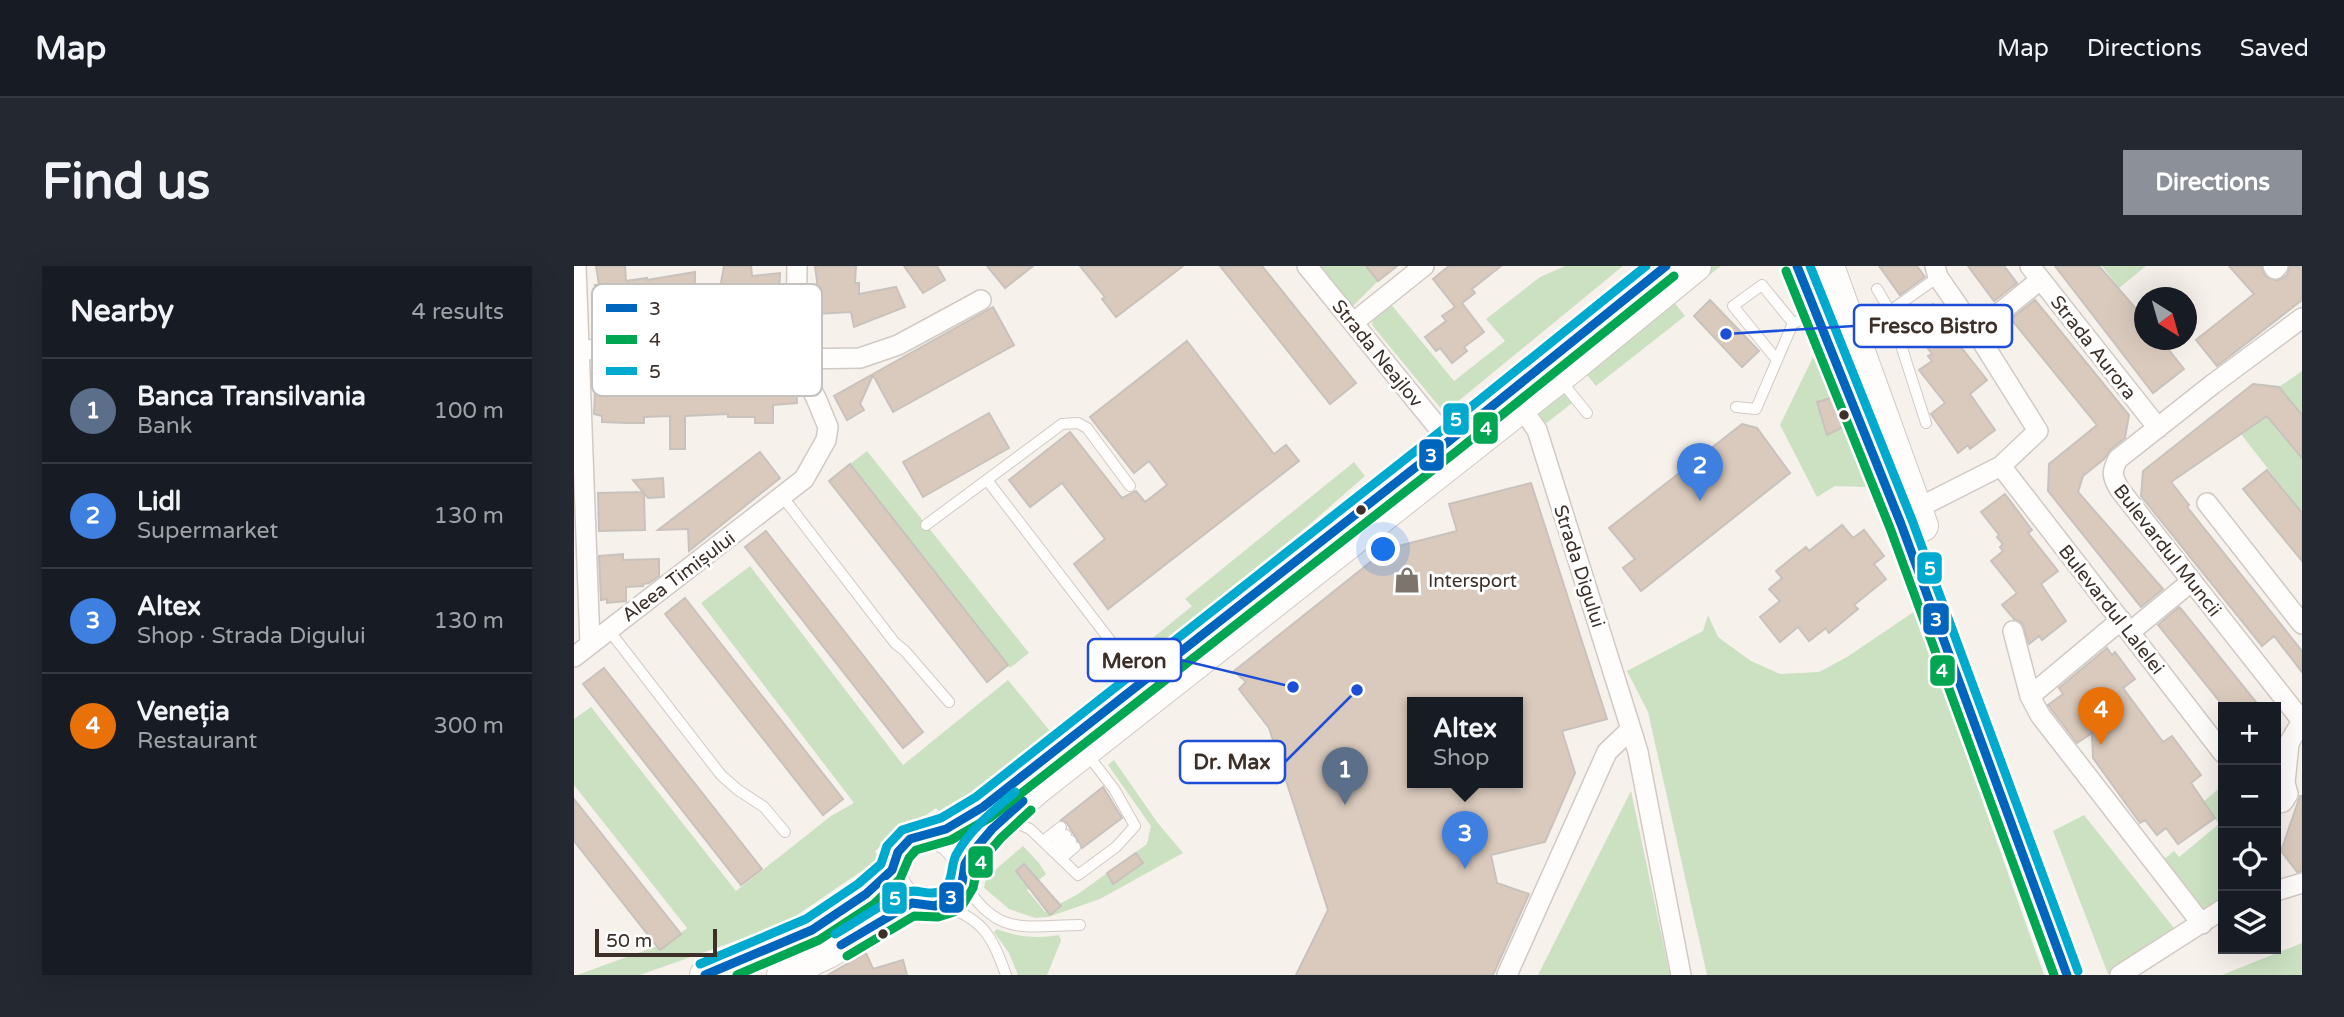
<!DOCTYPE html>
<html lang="en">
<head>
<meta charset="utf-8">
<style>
  body { margin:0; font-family:"Varela Round",sans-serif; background:#242831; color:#f1f3f6 }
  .controls { position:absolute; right:21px; bottom:21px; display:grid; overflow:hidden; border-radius:0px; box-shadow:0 7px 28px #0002 }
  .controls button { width:63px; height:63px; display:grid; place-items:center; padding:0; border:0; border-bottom:2px solid #363941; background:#171b24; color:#f1f3f6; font:35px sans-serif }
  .compass { position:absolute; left:1560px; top:21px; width:63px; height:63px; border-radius:50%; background:#171b24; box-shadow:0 7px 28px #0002; rotate:143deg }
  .scale { position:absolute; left:21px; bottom:18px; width:122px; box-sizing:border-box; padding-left:7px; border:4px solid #3c3028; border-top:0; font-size:19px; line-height:24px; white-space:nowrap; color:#3c3028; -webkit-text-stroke:5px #fff; paint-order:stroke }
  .you { position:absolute; left:810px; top:284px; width:24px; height:24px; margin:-18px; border:5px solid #fff; border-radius:50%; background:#1a73e8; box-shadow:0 0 0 10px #1a73e833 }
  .badge { display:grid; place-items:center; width:46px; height:46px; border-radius:50%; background:#8c9099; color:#fff; font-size:23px; font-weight:700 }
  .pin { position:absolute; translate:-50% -58px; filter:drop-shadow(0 2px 4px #0008) }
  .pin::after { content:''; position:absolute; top:37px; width:24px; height:21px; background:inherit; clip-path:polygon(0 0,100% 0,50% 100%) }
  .popup { position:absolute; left:833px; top:431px; width:116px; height:91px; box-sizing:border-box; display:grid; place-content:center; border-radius:0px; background:#171b24; filter:drop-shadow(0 2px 5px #0005); font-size:23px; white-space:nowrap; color:#9ea1a6 }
  .popup b { font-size:26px; color:#f1f3f6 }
  .popup::after { content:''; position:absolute; left:50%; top:100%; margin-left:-14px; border:14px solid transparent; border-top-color:#171b24 }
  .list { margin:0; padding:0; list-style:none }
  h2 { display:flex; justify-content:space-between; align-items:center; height:91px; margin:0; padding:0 28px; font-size:30px }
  h2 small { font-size:23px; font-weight:400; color:#9ea1a6 }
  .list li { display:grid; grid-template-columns:46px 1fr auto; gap:21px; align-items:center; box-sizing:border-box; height:105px; padding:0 28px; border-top:2px solid #363941 }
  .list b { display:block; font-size:26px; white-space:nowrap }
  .list p { margin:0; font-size:23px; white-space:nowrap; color:#9ea1a6 }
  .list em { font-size:23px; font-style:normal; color:#9ea1a6 }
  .icon { flex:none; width:38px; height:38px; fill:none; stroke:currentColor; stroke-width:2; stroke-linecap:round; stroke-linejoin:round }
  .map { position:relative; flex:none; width:1728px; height:709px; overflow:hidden; border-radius:0px }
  header { display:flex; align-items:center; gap:42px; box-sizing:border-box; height:98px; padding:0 35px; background:#171b24; border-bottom:2px solid #363941 }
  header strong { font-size:33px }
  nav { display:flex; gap:38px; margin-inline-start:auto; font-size:24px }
  .intro { display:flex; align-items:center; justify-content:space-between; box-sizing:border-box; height:168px; padding:0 42px }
  h1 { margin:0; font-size:49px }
  .button { padding:18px 32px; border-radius:0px; background:#8c9099; color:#fff; font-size:24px; font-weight:700 }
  main { display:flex; gap:42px; padding:0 42px }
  aside { flex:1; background:#171b24; border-radius:0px; box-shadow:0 7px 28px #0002 }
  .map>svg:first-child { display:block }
  .green { fill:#cbe1c1 }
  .building { fill:#dacabd; stroke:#c9c2bc; stroke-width:2; fill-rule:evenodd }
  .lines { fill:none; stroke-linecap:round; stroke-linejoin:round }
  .lane-casing { stroke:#d2c9c3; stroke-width:12 }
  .street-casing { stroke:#d2c9c3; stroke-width:22 }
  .primary-casing { stroke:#d2c9c3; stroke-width:32 }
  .lane { stroke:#fefdfc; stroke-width:10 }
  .street { stroke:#fefdfc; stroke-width:19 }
  .primary { stroke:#fefdfc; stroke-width:30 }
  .bus-1-casing { stroke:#fff; stroke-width:14 }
  .bus-2-casing { stroke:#fff; stroke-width:14 }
  .bus-3-casing { stroke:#fff; stroke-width:14 }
  .bus-1 { stroke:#0065bd; stroke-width:9 }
  .bus-2 { stroke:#00a651; stroke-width:9 }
  .bus-3 { stroke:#00a9ce; stroke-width:9 }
  .bus-dot { fill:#3c3028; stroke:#fff; stroke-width:2.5 }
  .labels { text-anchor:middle; stroke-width:6; stroke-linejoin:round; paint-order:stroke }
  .street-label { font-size:19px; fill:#3c3028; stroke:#fff }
  .poi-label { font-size:19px; fill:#3c3028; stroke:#fff; text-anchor:start }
  .key { fill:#fff; stroke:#c4c1be; stroke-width:2 }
  .key-label { font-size:19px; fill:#3c3028 }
  .leader { fill:none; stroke:#1d4ed8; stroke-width:2.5 }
  .callout-dot { fill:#1d4ed8; stroke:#fff; stroke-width:2.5 }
  .callout { fill:#fff; stroke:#1d4ed8; stroke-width:2.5 }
  .callout-label { font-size:21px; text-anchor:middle; font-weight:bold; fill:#3c3028 }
  .line-badge { stroke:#fff; stroke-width:2.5 }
  .badge-label { font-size:19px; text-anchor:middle; font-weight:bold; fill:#fff }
</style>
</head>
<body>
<header>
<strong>Map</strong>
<nav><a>Map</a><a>Directions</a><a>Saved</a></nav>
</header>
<div class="intro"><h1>Find us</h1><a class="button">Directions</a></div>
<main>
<aside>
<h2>Nearby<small>4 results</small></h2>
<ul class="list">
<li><span class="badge" style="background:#5c6f8a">1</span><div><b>Banca Transilvania</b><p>Bank</p></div><em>100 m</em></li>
<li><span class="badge" style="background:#3f7fe0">2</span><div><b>Lidl</b><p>Supermarket</p></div><em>130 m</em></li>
<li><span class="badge" style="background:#3f7fe0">3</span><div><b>Altex</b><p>Shop · Strada Digului</p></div><em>130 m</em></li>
<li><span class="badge" style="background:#e8710a">4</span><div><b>Veneția</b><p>Restaurant</p></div><em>300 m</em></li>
</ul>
</aside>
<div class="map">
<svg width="1728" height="709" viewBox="0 0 1728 709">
  <rect width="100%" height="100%" fill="#f7f1ec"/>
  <path class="green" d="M741 0H792L804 15 776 43Z
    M991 0H1049L876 142 868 144 798 59 800 48 816 37 880 115 931 75 912 53 966 11Z
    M1070 0H1081L1027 43 1021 39Z
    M1131 0H1147L1100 36 1111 50 1022 120 1009 104Z
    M1528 0H1572L1545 22Z
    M997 55 982 81 882 162 873 153Z
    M1240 89 1245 94 1261 131 1243 136 1253 168 1271 161 1292 221 1261 220 1243 231 1206 159Z
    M1728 105V149L1705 121Z
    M983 126 991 127 998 137 970 159 963 140Z
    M1693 150 1728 192V247L1667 168Z
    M852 170 857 175 858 182 816 216 807 209Z
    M293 185 455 387 436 402 276 198Z
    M780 196 791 210 735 259 570 392 564 384 618 340 611 333Z
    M747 266 745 274 575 405 571 403Z
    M176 300 329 499 434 414 476 465 369 550 362 542 301 585 305 593 210 658 66 709H3L97 675 113 662 0 519V453L17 441 162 625 257 550 280 537 127 337Z
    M1341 345 1470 709H1133L1074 446 1053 405 1129 365 1134 349 1144 371 1177 395 1206 408 1245 406 1273 391Z
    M540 494 583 556 609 587 526 633 474 651 461 652 435 643 410 622 412 612 449 580 465 597 472 608 453 624 471 646 504 628 573 578 577 560 534 499Z
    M1649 519V638L1625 653 1583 599 1600 585 1605 591 1645 558 1629 536Z
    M1057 525 1096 709H964Z
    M1510 549 1604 667 1555 698 1534 708 1479 565Z
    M423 663C443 671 464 673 485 669L487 675 473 709H444L435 687 420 666Z
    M1728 677V709H1648Z"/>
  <path class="building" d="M22 0H51L52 15 73 12V14L121 6V47L91 54 90 50 26 52 21 19H25Z
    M150 0H177L178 10 206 7 204 51 155 53 157 26 145 28Z
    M241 0H282L281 17H285V28L322 21 331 41 280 61 277 46 241 48 243 15Z
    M330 0H363L371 14 349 27Z
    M413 0H459L431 22Z
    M506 0H609L542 51 528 33 531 31Z
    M646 0H688L782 117 756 138Z
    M792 0H823L804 15Z
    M875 0H927L898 23 901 27 888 37 910 66 890 81 893 85 878 97 866 82 862 85 851 71 872 55 868 50 881 41 859 13Z
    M1305 0H1343L1351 11 1326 29Z
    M1394 0H1430L1443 17 1420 35Z
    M1481 0H1525L1571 53V74H1587L1610 103 1579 127Z
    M1655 0H1687L1691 10 1703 15 1713 9 1716 0H1728V34L1643 100 1622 74 1680 28Z
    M1136 34 1185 85 1168 101 1120 50Z
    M1461 34 1555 149 1551 172 1536 184 1530 193 1509 210 1504 226 1589 323 1567 341 1474 225 1475 198 1523 159 1437 53Z
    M1359 38 1387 73 1383 76 1413 114 1396 128 1421 164 1396 183 1394 179 1384 187 1357 148 1371 137 1345 104 1358 95 1354 90 1358 88 1352 80 1354 79 1336 56Z
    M419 41 440 79 319 146 299 109 286 138 290 144 273 154 260 130Z
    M613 75 700 188 712 179 725 195 534 343 500 298 531 273 488 217 456 241 435 214 496 166 548 232 562 225 571 236 593 219 575 195 560 207 516 151Z
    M219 114 222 120 223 137 199 139V157H181V151H154V148L111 150V183H96V150L70 151V157H52L28 156V150L20 148 21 124 209 123V115Z
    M1679 118 1705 121 1728 149V192L1693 150 1597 216 1615 239 1613 241 1728 385V406L1700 370 1688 380 1567 230 1569 205Z
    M1257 132 1269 161 1253 169 1243 136Z
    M415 147 435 182 349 231 329 196Z
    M1168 158 1183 162 1216 207 1067 325 1049 302 1061 293 1035 262Z
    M186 186 206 212 115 285 114 263 84 264Z
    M276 198 434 399 413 416 255 215Z
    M1693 204 1728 247V295L1669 223Z
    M89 212 90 231 74 232 70 227 71 264 25 265 24 227 69 226 59 214Z
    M957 217 1033 453 988 465 1001 507 971 576 917 589 923 617 955 628 919 709H722L754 644 695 462 665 423 672 416 660 405 813 283 883 265 875 238ZM838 437H943V517H838Z
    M1431 228 1458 264 1454 267 1484 305 1467 318 1492 355 1468 374 1465 370 1455 378 1448 357 1440 353 1428 339 1443 327 1417 295 1429 285 1426 281 1429 278 1423 271 1425 269 1407 246Z
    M1268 259 1279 272 1290 264 1310 290 1300 298 1312 313 1280 339 1284 343 1255 367 1252 362 1235 375 1224 361 1206 376 1186 351 1206 335 1195 323 1208 312 1202 305 1232 281 1235 285Z
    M192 265 349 466 329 482 171 281Z
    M49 288V294L85 293V310L75 317 69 318V320L52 321V335L33 337V333L27 334 25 290Z
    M111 332 269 533 249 549 91 348Z
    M1605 341 1608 344 1686 441H1650L1584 359Z
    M1533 382 1538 389 1541 386 1561 413 1549 422 1589 476 1598 470 1627 509 1617 517 1641 552 1604 578 1592 562 1583 569 1571 554 1566 557 1519 492 1518 467 1503 477 1474 439 1489 428 1485 422Z
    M30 402 188 603 167 619 9 418Z
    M529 521 548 552 508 582 493 557 487 554Z
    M1726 530H1728V605L1723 606 1707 585Z
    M0 533 107 668 86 684 0 575Z
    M562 587 569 597 539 618 533 607Z
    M450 598 487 640 476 649 442 605Z
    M292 687 299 703 329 694 333 709H254Z"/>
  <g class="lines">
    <g class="lane-casing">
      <path id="lane" d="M1303 23 1316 45 1352 157
        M1316 45 1364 11
        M1203 94 1159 40 1188 19 1219 57
        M987 115 1013 147
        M1162 141 1182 143 1219 57 1240 50
        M413 214 568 416
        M208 230 321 377 331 385 375 436
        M352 259 488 158 504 157 513 162 556 220
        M34 363 147 509 164 524 190 541 211 566
        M433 553 456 563 504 609 542 581 561 560 540 523 517 493V486
        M469 575 487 561
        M477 582 492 569
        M482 587 497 575
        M488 592 501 581
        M389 615C422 671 449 660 506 659
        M367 639C409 652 418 670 432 709"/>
    </g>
    <g class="street-casing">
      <path id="street" d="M2 0 16 378
        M733 0 875 175
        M1456 0 1584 162
        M1699 0 1701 3 1704 0
        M1728 52 1639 118 1544 193C1537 206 1538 211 1546 224L1728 455
        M780 56 850 0
        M1402 66 1466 14
        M0 83 222 93 286 92 324 79 407 34
        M1427 200 1649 487
        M1633 237 1728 358
        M1342 243 1427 200 1464 165 1402 66 1364 11 1361 0
        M1439 365 1456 430 1466 449 1628 658
        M1556 366 1618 315
        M0 391 230 213 252 174 254 161 242 132 222 93 223 0
        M1456 430 1547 354
        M1057 463 1064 486 1107 709
        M1711 517 1715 477 1728 455
        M1702 538 1709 536 1714 528 1711 517 1703 512
        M1702 625 1728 617
        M933 709 1033 486 1057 463 963 164 947 141
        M1546 709 1649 643"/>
    </g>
    <g class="primary-casing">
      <path id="primary" d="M1223 0 1327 258 1493 709
        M1255 0 1349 260
        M318 604a36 36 0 1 1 72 0a36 36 0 1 1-72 0Z
        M359 568C392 553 418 534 447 511
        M390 598 429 552 462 524 985 112 1122 0
        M131 709 238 664 292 628 318 604
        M208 709 254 687 338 637"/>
    </g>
    <use href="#lane" class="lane"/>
    <use href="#street" class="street"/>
    <use href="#primary" class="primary"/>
    <g class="bus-1-casing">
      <path id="bus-1" d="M1223 0 1327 258 1493 709
        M267 679 338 637 361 640 380 630 388 617 391 598 397 588 418 563 449 535
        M131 709 238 664 292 628 318 604 324 586 336 573 372 563 409 541 875 175 1092 0"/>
    </g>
    <g class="bus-2-casing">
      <path id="bus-2" d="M1212 5 1316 262 1480 709
        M273 690 340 650 364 651 380 646 388 640 399 622 403 602 407 595 427 572 457 544
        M163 709 245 674 300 638 326 613 335 592 342 584 377 574 417 551 883 185 1100 10"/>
    </g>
    <g class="bus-3-casing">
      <path id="bus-3" d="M1236 0 1338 254 1504 705
        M261 668C284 655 307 638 331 627 343 621 356 632 368 624 380 616 376 601 382 589 395 564 420 544 441 526
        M126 698 232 653 284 618 307 598 313 580 328 564 367 552 402 531 867 165 1072 0"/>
    </g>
    <use href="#bus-1" class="bus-1"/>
    <use href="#bus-2" class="bus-2"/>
    <use href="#bus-3" class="bus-3"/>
  </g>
  <defs>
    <g id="shop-bare" transform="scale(2.1)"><path d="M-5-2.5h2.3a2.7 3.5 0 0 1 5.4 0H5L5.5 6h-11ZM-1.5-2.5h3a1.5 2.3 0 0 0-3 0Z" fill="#7d746d" stroke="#fff" stroke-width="2.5" paint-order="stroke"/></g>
  </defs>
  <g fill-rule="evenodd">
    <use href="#shop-bare" x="833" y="314"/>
  </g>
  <g class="bus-dot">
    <circle cx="1270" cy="149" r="6"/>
    <circle cx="787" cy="244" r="6"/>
    <circle cx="309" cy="668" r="6"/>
  </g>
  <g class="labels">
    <g class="street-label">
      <text transform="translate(1520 81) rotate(52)" y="7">Strada Aurora</text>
      <text transform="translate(804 87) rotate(51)" y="7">Strada Neajlov</text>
      <text transform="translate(1594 284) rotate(52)" y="7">Bulevardul Muncii</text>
      <text transform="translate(1006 300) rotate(72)" y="7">Strada Digului</text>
      <text transform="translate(104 310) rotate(-37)" y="7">Aleea Timișului</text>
      <text transform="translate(1538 343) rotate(52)" y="7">Bulevardul Lalelei</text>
    </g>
    <g class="poi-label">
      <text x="854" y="321">Intersport</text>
    </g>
  </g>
  <rect x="18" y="18" width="230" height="112" rx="10" class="key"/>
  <rect x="32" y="38" width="31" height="8" fill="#0065bd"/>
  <rect x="32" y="69" width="31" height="9" fill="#00a651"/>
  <rect x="32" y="101" width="31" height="8" fill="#00a9ce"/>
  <g class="key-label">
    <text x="75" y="49">3</text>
    <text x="75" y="80">4</text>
    <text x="75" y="112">5</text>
  </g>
  <path class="leader" d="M1152 68L1280 60M719 421L607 394M783 424L711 496"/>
  <g class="callout-dot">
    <circle cx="1152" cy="68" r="7"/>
    <circle cx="719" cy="421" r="7"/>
    <circle cx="783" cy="424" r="7"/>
  </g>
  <g class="callout">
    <rect x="1280" y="39" width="158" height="42" rx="7"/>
    <rect x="514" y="373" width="93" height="42" rx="7"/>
    <rect x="606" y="475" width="105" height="42" rx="7"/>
  </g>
  <g class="callout-label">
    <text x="1359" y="67">Fresco Bistro</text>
    <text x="560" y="402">Meron</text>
    <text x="658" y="503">Dr. Max</text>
  </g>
  <g class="line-badge">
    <rect x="868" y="136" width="28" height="34" rx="7" fill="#00a9ce"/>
    <rect x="898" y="145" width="27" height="34" rx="7" fill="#00a651"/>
    <rect x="844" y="172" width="27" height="34" rx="7" fill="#0065bd"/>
    <rect x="1342" y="285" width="27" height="34" rx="7" fill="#00a9ce"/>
    <rect x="1348" y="336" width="28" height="34" rx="7" fill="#0065bd"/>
    <rect x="1355" y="388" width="27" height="33" rx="7" fill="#00a651"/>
    <rect x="393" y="579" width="27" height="34" rx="7" fill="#00a651"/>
    <rect x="364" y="615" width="27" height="33" rx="7" fill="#0065bd"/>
    <rect x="307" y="615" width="27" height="34" rx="7" fill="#00a9ce"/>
  </g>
  <g class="badge-label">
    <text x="882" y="160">5</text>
    <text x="912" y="169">4</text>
    <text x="857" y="196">3</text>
    <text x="1356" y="309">5</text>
    <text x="1362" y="360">3</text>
    <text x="1368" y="411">4</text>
    <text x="407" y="603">4</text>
    <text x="377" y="638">3</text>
    <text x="321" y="639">5</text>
  </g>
</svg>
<div class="controls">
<button>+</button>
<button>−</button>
<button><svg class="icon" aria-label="locate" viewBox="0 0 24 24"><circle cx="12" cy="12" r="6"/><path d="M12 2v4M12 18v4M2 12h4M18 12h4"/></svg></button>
<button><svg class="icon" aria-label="layers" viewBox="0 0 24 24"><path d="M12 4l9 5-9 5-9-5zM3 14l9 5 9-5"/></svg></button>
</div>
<svg class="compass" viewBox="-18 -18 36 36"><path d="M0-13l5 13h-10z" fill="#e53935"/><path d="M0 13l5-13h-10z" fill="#9ea1a6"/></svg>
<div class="scale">50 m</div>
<div class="you"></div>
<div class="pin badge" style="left:771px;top:539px;background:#5c6f8a">1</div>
<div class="pin badge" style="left:1126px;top:235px;background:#3f7fe0">2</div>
<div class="pin badge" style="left:891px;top:603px;background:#3f7fe0">3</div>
<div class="popup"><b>Altex</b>Shop</div>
<div class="pin badge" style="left:1527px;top:479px;background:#e8710a">4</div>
</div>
</main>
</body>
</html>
